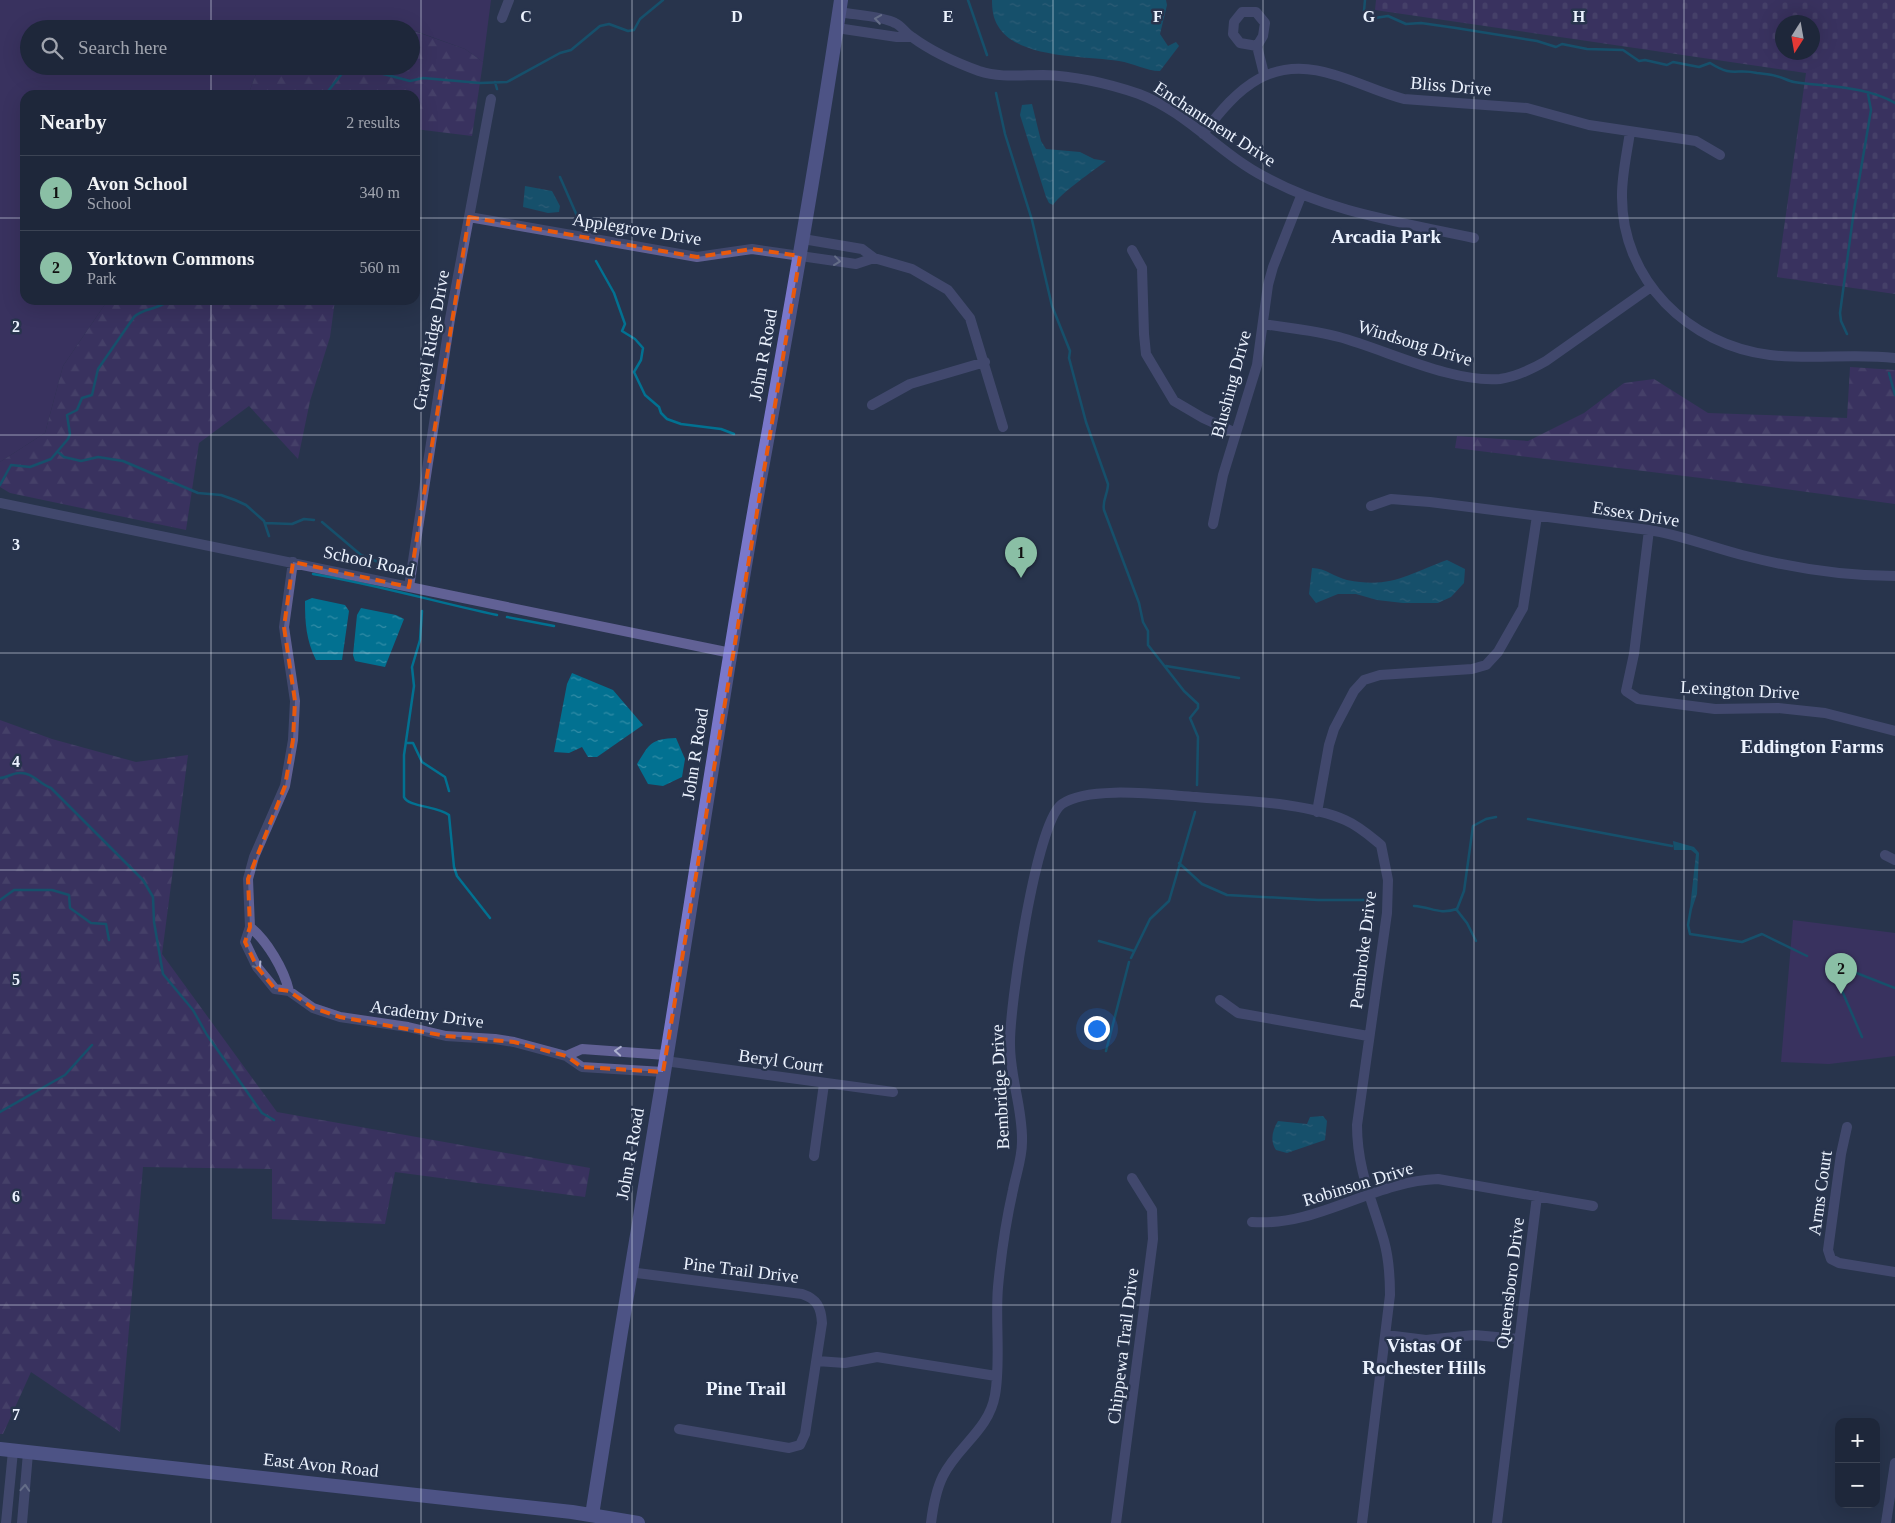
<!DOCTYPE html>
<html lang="en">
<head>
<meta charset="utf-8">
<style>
  body { margin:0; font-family:Georgia,serif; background:#262f42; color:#f1f3f6 }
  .controls { position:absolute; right:15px; bottom:15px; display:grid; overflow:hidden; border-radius:10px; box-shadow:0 5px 20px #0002 }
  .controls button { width:45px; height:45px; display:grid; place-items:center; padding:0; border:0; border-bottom:1px solid #3c4454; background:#1e273a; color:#f1f3f6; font:25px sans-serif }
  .compass { position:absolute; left:1775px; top:15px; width:45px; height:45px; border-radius:50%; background:#1e273a; box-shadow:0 5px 20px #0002; rotate:191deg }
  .you { position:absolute; left:1096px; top:1028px; width:18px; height:18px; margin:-12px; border:4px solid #fff; border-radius:50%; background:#1a73e8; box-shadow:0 0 0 8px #1a73e833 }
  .badge { display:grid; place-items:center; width:32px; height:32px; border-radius:50%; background:#8abfa5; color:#111; font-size:16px; font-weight:700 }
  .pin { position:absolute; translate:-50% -41px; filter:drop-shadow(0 1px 2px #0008) }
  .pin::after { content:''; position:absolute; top:26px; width:18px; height:15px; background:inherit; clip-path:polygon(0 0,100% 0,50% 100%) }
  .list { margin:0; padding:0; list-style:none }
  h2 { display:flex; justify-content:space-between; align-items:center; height:65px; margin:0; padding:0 20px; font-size:21px }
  h2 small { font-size:16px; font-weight:400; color:#a1a5af }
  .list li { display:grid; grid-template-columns:32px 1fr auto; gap:15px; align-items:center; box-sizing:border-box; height:75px; padding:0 20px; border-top:1px solid #3c4454 }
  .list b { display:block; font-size:19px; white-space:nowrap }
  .list p { margin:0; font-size:16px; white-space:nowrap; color:#a1a5af }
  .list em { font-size:16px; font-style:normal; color:#a1a5af }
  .icon { flex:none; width:28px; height:28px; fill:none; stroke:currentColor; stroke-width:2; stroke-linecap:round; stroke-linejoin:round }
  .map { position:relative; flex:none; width:1895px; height:1523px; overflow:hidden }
  .search { position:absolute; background:#1e273a; box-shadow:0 5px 20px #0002; left:20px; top:20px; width:400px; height:55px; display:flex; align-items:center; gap:12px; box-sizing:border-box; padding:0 18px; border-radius:28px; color:#a1a5af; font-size:19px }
  .panel { position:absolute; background:#1e273a; box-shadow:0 5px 20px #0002; left:20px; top:90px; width:400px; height:215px; border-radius:15px }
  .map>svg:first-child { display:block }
  .green { fill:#4f2f76 }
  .forest { fill:url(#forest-firs) }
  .cemetery { fill:url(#cemetery-stones); fill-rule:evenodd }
  .water { fill:url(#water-ripples) }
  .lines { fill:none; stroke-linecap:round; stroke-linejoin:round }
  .stream { stroke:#027191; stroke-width:2.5 }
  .minor { stroke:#616195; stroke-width:10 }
  .secondary { stroke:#7a78cb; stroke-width:14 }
  .oneway { stroke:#adb1cf }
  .marked { fill:none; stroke:#e8590c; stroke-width:4; stroke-dasharray:10 6; stroke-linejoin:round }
  .grid { fill:none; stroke:#ebf2fe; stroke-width:1; stroke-opacity:0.55 }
  .labels { text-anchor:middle; stroke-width:5; stroke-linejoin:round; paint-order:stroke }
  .street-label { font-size:18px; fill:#ebf2fe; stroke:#28344d }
  .neighbourhood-label { font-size:19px; font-weight:bold; fill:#ebf2fe; stroke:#28344d }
  .grid-label { font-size:16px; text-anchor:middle; font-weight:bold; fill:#ebf2fe; stroke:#28344d; stroke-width:5; stroke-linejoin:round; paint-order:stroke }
</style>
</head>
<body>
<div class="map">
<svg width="1895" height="1523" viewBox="0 0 1895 1523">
  <defs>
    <pattern id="forest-firs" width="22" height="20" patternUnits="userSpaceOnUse" patternTransform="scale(1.25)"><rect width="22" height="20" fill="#4f2f76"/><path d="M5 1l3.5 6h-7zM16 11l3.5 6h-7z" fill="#684e8b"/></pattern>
    <pattern id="cemetery-stones" width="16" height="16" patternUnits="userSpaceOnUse" patternTransform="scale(1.25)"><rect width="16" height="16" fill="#4f2f76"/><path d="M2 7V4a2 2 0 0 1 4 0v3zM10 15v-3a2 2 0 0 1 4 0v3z" fill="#684e8b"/></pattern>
    <pattern id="water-ripples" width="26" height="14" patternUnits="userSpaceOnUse" patternTransform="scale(1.25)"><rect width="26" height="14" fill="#027191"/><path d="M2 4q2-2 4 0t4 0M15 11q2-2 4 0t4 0" fill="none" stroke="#338da7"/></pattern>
  </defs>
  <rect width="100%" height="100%" fill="#28344d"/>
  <path class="green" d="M0 0H491L483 62 465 49 393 23 380 29H29V66H280L256 74 248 95H25V300H108L63 366 45 433 0 462Z
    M1793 920 1895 933V1056L1829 1064 1781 1062Z"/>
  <path class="forest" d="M411 30 465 49 483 62 472 136 415 129V95H248L256 74 280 66H411Z
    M108 300H335L330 337 310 401 298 459 249 406 199 443 186 530 10 493 0 487V462L45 433 63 366Z
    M1850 367 1895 370V504L1742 483 1455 448 1457 436 1528 441 1584 413 1624 383 1654 379 1708 413 1847 418Z
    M0 720 52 739 136 762 188 755 162 954 277 1112 590 1168 585 1197 395 1172 385 1224 272 1219V1169L143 1167 120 1432 31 1372 3 1434H0Z"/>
  <path class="cemetery" d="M1376 0H1895V294L1777 277 1806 73 1375 10ZM1782 22H1812V52H1782Z"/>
  <path class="water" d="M992 0H1166L1167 5 1160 34 1168 46 1176 42 1179 46 1160 71C1146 71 1133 63 1119 61 1086 56 1017 59 998 26 993 18 992 9 992 0Z
    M1032 104 1041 141 1046 149 1080 152 1094 159 1106 161C1093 171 1062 192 1053 205L1049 203 1046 197 1020 115 1022 105Z
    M525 186 552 191 560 206 559 212 548 213 523 207Z
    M1447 560 1465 569 1464 583 1451 597 1438 603H1403L1377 600 1356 594H1338L1316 603 1309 594 1312 568C1326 568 1334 577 1347 580 1391 589 1408 574 1447 560Z
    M312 598 345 605 349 611 342 660H316C306 640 305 623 305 601Z
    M361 608 396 615 404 619 385 667 355 661 353 655 357 615Z
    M572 673 613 690 643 725 597 757H588L582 747 569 753 554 752 567 684Z
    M676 738 685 759 682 777 663 786 648 784 637 764C650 743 651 739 676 738Z
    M1673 841 1694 847 1699 853 1697 894 1692 909 1690 908 1696 854 1691 850H1674Z
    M1323 1116 1327 1121 1325 1140 1287 1153 1276 1150C1270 1141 1272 1131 1278 1121L1307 1124 1310 1117Z"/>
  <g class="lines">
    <path class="stream" d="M968 0 987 55
      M1365 0 1364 11 1372 13 1375 18 1388 16 1406 24 1421 23 1456 28 1537 41 1556 47 1562 44 1587 49 1623 50 1639 61 1645 60 1667 65 1673 62 1699 67 1710 63C1734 78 1735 68 1757 73 1764 74 1770 74 1776 76 1782 77 1788 81 1794 82 1827 87 1866 86 1895 103
      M353 66 410 81 423 78 480 83 507 82 560 53 571 50 600 26 609 24 628 31 634 30 640 19 663 0
      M495 82 497 89
      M996 93 1005 134 1032 220 1052 306 1070 351 1069 358 1086 422 1108 484C1108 494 1102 500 1104 510L1139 603 1143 622 1148 631V645L1184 691 1198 704V708L1190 718 1198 737 1197 785
      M325 95 348 66
      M560 177 581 225
      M596 261 614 293 625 324 622 331 635 339 643 348 641 360 634 372 645 395 659 407 661 413 667 419 681 424 721 429 734 434
      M1847 334 1841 321 1840 313 1854 210 1871 110 1868 94
      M1889 373 1895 395
      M58 452 64 457 81 461 98 457 123 461 198 493 221 495 235 500 246 505 264 521 269 536
      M0 485 11 465 30 467 51 459 68 439 70 434 67 415 77 410 82 398 92 395 98 369 134 317C144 307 157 311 169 300
      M322 522 361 555 388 566
      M265 523 292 524 304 519 314 520
      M313 574C375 584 435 602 497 615
      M422 611 420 640 412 667 414 686 404 755V797C408 807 438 806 449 815L454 867 457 876 490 918
      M507 617 554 626
      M1166 666 1239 678
      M406 743H413L422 762 445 777 449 791
      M0 778C7 778 12 773 19 773 33 772 39 784 51 788L143 880 153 897 154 922 163 974 193 1010 207 1035 262 1113 274 1120
      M1528 819 1672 846
      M1179 863 1202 884 1227 895 1318 900H1365
      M0 900 14 890H52L69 895 70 908 91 923 106 924 109 940
      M1414 906C1432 907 1438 915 1457 909L1464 891 1473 826 1486 819 1496 817
      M1691 908 1688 925 1690 934 1742 942 1762 934 1807 956
      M1456 909 1467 923 1476 941
      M1099 941 1134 951
      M1131 958 1150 919 1169 901 1195 812
      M1830 963 1862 1037
      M1831 963 1895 988
      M1106 1051 1129 962
      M0 1112 65 1075 92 1045"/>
    <path class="minor" d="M839 12C855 15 882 16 895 23 902 26 905 33 912 37 931 51 957 63 979 71 1000 78 1021 75 1043 75 1074 76 1110 84 1139 94 1187 112 1220 154 1265 177 1331 213 1401 222 1474 238
      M502 18 509 0
      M837 28 897 37H910
      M1257 46 1240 43 1233 34 1234 22 1242 12H1256L1265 23 1263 36 1257 46 1264 74
      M1630 132C1627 153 1622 174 1622 195 1621 280 1689 345 1770 355 1811 360 1854 353 1895 358
      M1203 134C1238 87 1272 54 1335 75 1359 82 1380 93 1404 99L1527 108 1589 125 1696 141 1720 155
      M469 217 697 257 752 249 856 264 874 258
      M803 239 862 249 874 258 912 269 948 290 970 318 1003 427
      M1132 250 1142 268 1144 334 1146 354 1174 401 1203 418 1236 433
      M1263 324C1288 328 1314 330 1339 337 1387 350 1451 383 1500 379 1516 377 1532 369 1546 361L1651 287
      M872 405 910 384 985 362
      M0 503 731 653
      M1371 506 1391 499 1430 502 1649 530C1681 535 1711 547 1742 555 1792 568 1844 576 1895 576
      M1213 524 1223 475 1257 365 1268 285 1273 267 1301 196
      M1649 530 1634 654 1626 691 1638 699 1715 709 1778 708 1825 713 1895 731
      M293 562 284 627 295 701 293 740 285 786 254 857 248 879 250 927 245 942 257 967 275 989 289 991 313 1008 340 1017 408 1027 446 1036 495 1039 514 1042 566 1056 582 1067 663 1072
      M409 587 450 319 491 99
      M1317 812 1329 745 1334 729 1354 691 1364 680 1380 675 1472 669 1486 665 1498 652 1523 608 1537 516
      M1885 855 1895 860
      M250 927C267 941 284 969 289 991
      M1220 1000 1238 1013 1368 1036
      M566 1056 582 1049 666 1055
      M665 1061 893 1092
      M1847 1127 1841 1154 1828 1250 1831 1259 1839 1263 1895 1272
      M814 1156 824 1084
      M1252 1222C1318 1227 1373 1181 1438 1179L1593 1206
      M629 1272 802 1294C817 1299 821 1307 822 1323L805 1434 800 1445 789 1448 679 1429
      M1386 1335 1426 1340 1474 1335 1519 1339
      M817 1361 845 1363 877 1357 996 1376
      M6 1523 13 1451
      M22 1523 28 1453
      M931 1523C933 1507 936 1490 943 1476 958 1446 989 1430 995 1395 1001 1362 995 1321 998 1287 1001 1255 1006 1221 1013 1190 1016 1174 1022 1159 1022 1142 1023 1109 1010 1078 1010 1045 1009 1009 1036 822 1062 804 1089 785 1163 795 1196 797 1240 801 1305 802 1345 820 1359 826 1370 836 1381 845L1388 880 1387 913 1357 1125C1357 1169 1372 1200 1384 1241 1389 1259 1390 1277 1390 1295L1362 1523
      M1116 1523 1153 1239 1152 1210 1132 1178
      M1497 1523 1537 1196
      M1886 1523 1895 1463"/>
    <path class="secondary" d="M0 1449 572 1512 638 1523
      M592 1515C615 1365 640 1216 665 1066 697 870 725 674 760 479 789 320 817 160 841 0"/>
  </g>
  <defs><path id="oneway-chevron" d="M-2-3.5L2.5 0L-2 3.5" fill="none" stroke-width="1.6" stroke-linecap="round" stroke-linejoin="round" transform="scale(1.25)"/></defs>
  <g class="oneway">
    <use href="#oneway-chevron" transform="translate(878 19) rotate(-171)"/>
    <use href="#oneway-chevron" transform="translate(837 261) rotate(7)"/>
    <use href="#oneway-chevron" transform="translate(258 966) rotate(58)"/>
    <use href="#oneway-chevron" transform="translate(618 1051) rotate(-176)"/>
    <use href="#oneway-chevron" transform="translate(25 1488) rotate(-86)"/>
  </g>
  <path d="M0 0H1895V1523H0ZM469 217 697 257 752 249 800 256 663 1072 582 1067 566 1056 514 1042 446 1036 340 1017 313 1008 289 991 275 989 257 967 245 942 250 927 248 879 285 786 293 740 295 701 284 627 293 562 409 587Z" fill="#28344d" fill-opacity=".55" fill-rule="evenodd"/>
  <path class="marked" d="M469 217 697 257 752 249 800 256 663 1072 582 1067 566 1056 514 1042 446 1036 340 1017 313 1008 289 991 275 989 257 967 245 942 250 927 248 879 285 786 293 740 295 701 284 627 293 562 409 587Z"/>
  <path class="grid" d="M211 0V29M421 0V1523M632 0V1523M842 0V1523M1053 0V1523M1263 0V1523M1474 0V1523M1684 0V1523M211 66V95M0 218H25M415 218H1895M211 300V1523M0 435H1895M0 653H1895M0 870H1895M0 1088H1895M0 1305H1895"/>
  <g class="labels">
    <g class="street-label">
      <text transform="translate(1451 86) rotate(5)" y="6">Bliss Drive</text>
      <text transform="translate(1215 124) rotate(33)" y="6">Enchantment Drive</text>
      <text transform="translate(637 229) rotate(9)" y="6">Applegrove Drive</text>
      <text transform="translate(431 340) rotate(-80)" y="6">Gravel Ridge Drive</text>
      <text transform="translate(1415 343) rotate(17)" y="6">Windsong Drive</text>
      <text transform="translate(763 355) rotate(-80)" y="6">John R Road</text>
      <text transform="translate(1231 384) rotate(-75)" y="6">Blushing Drive</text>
      <text transform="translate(1636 514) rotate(9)" y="6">Essex Drive</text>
      <text transform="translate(369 561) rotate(12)" y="6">School Road</text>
      <text transform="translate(1740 690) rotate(3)" y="6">Lexington Drive</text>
      <text transform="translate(695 754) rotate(-81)" y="6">John R Road</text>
      <text transform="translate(1363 950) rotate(-83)" y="6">Pembroke Drive</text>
      <text transform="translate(427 1014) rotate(8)" y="6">Academy Drive</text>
      <text transform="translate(781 1061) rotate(8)" y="6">Beryl Court</text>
      <text transform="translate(1000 1087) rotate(-93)" y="6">Bembridge Drive</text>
      <text transform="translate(630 1154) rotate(-80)" y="6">John R Road</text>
      <text transform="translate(1358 1184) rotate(-17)" y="6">Robinson Drive</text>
      <text transform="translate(1820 1193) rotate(-82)" y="6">Arms Court</text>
      <text transform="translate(741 1270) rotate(7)" y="6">Pine Trail Drive</text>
      <text transform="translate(1510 1283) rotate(-83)" y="6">Queensboro Drive</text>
      <text transform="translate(1123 1346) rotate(-83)" y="6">Chippewa Trail Drive</text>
      <text transform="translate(321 1465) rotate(6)" y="6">East Avon Road</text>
    </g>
    <g class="neighbourhood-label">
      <text x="1386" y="243">Arcadia Park</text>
      <text x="1812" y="753">Eddington Farms</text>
      <text x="1424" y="1352">Vistas Of<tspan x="1424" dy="22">Rochester Hills</tspan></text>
      <text x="746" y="1395">Pine Trail</text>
    </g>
  </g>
  <g class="grid-label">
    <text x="526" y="22">C</text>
    <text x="737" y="22">D</text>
    <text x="948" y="22">E</text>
    <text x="1158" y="22">F</text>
    <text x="1369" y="22">G</text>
    <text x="1579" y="22">H</text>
    <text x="16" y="332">2</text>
    <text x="16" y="550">3</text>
    <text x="16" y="767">4</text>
    <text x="16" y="985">5</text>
    <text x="16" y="1202">6</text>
    <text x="16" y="1420">7</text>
  </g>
</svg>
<div class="controls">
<button>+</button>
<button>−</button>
</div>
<svg class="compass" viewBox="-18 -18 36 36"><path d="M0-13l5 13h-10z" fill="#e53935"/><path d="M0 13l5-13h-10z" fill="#a1a5af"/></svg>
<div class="you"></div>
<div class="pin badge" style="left:1021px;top:578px">1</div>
<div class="pin badge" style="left:1841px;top:994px">2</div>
<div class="search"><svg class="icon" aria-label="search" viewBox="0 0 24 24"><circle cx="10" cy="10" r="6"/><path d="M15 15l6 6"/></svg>Search here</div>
<section class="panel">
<h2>Nearby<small>2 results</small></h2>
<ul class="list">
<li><span class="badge">1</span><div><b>Avon School</b><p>School</p></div><em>340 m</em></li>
<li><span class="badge">2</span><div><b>Yorktown Commons</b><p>Park</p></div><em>560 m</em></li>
</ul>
</section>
</div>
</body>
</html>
